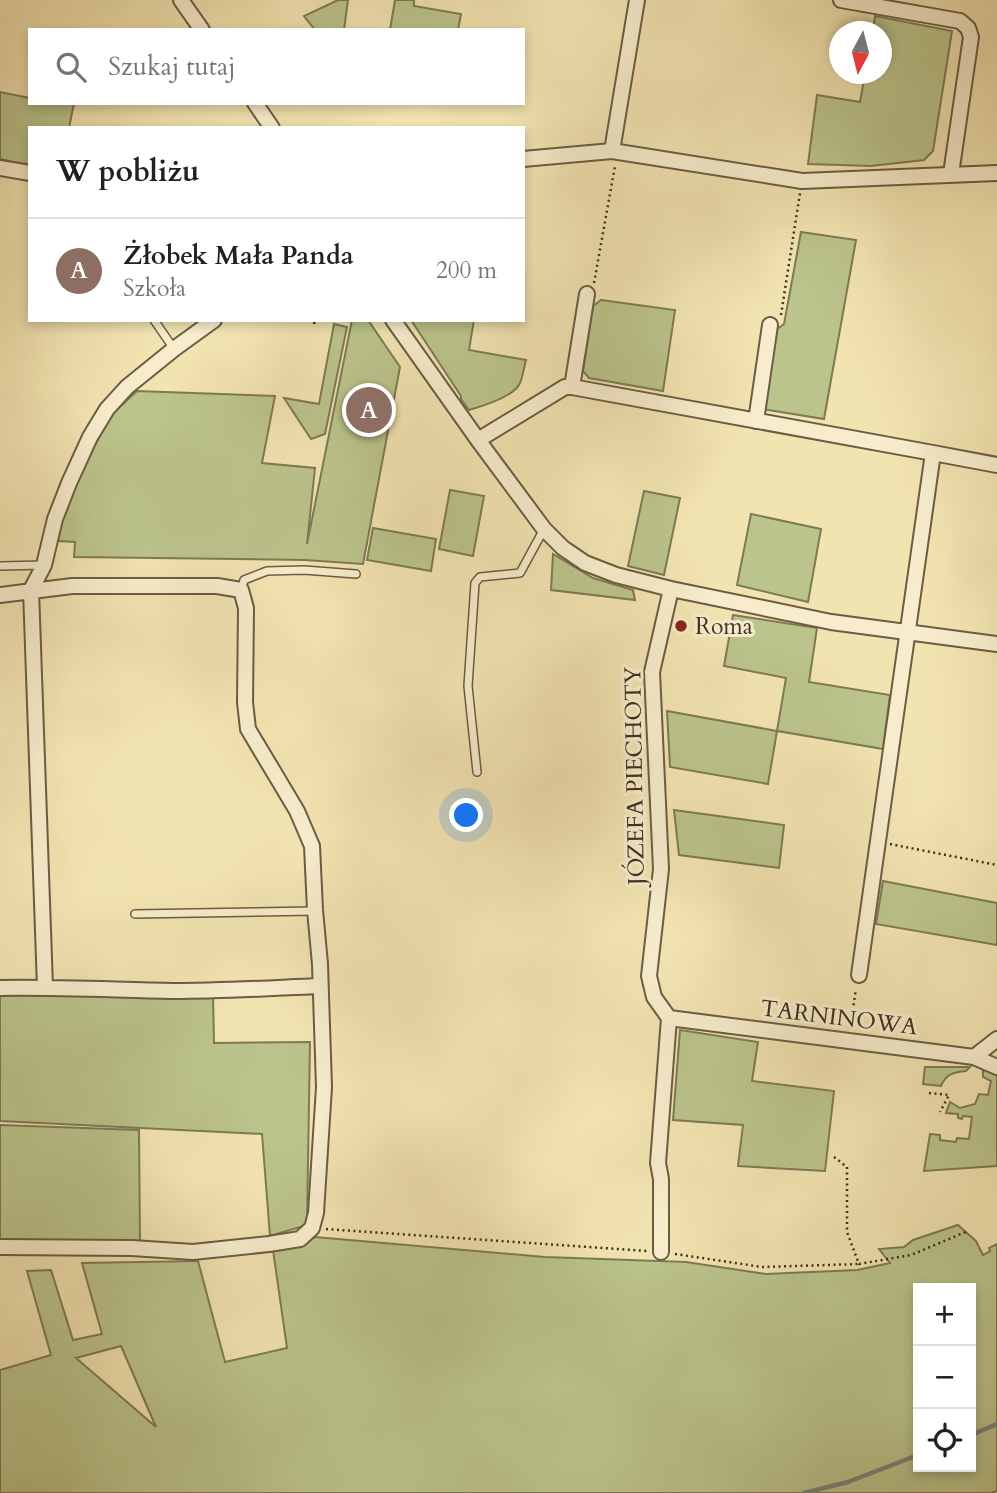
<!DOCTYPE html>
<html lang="pl">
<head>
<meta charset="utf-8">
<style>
  body { margin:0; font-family:Cardo,serif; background:#f6f6f6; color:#202124 }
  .controls { position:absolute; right:21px; bottom:21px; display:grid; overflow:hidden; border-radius:0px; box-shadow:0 4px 10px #0003 }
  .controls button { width:63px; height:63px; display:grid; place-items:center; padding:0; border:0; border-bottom:2px solid #e0e0e0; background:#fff; color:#202124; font:35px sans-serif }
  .compass { position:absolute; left:829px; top:21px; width:63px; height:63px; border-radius:50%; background:#fff; box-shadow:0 4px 10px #0003; rotate:187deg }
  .you { position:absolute; left:467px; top:816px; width:24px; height:24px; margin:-18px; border:5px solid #fff; border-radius:50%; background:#1a73e8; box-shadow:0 0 0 10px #1a73e833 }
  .badge { display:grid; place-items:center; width:46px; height:46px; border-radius:50%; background:#7c3aed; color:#fff; font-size:23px; font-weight:700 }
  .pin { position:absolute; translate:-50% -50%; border:4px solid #fff; box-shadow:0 2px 7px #0006 }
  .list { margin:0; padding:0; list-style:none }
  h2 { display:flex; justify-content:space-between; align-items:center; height:91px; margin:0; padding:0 28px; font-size:30px }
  h2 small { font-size:23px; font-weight:400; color:#757577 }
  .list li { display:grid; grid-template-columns:46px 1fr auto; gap:21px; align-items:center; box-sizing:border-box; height:105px; padding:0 28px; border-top:2px solid #e0e0e0 }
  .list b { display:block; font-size:26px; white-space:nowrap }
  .list p { margin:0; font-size:23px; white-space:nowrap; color:#757577 }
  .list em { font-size:23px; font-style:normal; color:#757577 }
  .icon { flex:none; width:38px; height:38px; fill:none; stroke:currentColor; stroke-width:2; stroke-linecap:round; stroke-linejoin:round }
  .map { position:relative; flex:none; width:997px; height:1493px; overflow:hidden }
  .search { position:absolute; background:#fff; box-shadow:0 4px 10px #0003; left:28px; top:28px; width:497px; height:77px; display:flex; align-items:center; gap:18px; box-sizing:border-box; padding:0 24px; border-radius:0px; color:#757577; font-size:26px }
  .panel { position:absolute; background:#fff; box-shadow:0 4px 10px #0003; left:28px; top:126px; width:497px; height:196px; border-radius:0px }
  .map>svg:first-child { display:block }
  .green { fill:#bbc48b; stroke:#7d7a55; stroke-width:2; fill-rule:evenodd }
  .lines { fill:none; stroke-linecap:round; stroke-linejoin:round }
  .stream { stroke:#788479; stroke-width:4.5 }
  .service-casing { stroke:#6c5c44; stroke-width:10 }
  .minor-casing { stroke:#6c5c44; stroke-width:18 }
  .path { stroke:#3f2f1f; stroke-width:2.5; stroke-dasharray:2 3.5; stroke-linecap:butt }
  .service { stroke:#f7edcc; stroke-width:7 }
  .minor { stroke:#f7edcc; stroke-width:14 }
  .poi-dot { fill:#8f2418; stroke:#f7edcc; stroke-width:2.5 }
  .labels { text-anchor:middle; stroke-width:6; stroke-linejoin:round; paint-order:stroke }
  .poi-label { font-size:23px; fill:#3f2f1f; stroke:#f7edcc; text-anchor:start }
  .street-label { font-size:23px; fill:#3f2f1f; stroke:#f7edcc }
</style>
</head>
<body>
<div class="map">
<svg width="997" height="1493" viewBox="0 0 997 1493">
  <rect width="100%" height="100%" fill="#f2e4b1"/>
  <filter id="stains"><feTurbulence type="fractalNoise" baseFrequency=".00286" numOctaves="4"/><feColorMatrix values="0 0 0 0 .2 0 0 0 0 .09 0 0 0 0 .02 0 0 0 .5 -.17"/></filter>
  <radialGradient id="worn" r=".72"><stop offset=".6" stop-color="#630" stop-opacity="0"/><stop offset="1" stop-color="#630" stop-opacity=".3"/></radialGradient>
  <path class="green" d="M338 0H348L344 30H315L304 16Z
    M395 0H414V6L461 14 458 30H390Z
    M875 16 952 31 933 151 924 160 871 166 808 164 817 95 860 102 865 74H881V32L873 31Z
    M0 92 30 98V103H74L69 128H30V166L0 159Z
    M801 232 856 240 824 419 762 409 776 330 784 324Z
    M601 300 675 310 663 391 589 378 583 371 593 306Z
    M352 320H368L400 367 363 564 305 560 74 557 75 542 58 541 65 506 109 417 137 391 275 396 262 463 315 468 307 544Z
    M411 320H474L469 350 526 360C524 367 523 376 520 383 514 397 483 406 469 410L461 399V396Z
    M334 324 347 327 325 434 311 439 284 398 319 404Z
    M450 490 484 496 473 556 439 549Z
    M644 491 680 498 664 575 628 566Z
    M751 514 821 529 808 602 737 585Z
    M373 528 436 539 431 571 367 560Z
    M553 554 593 578 633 590 635 600 551 590Z
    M733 615 817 628 809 682 890 695 883 749 777 731 768 784 670 767 667 711 777 731 786 678 724 666Z
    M674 810 784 825 779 868 679 855Z
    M883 881 997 903V945L876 924Z
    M0 995H213L214 1043 310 1042 307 1225 270 1236 262 1134 0 1121Z
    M680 1030 758 1042 752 1081 834 1091 825 1171 738 1166 743 1125 673 1120Z
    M925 1067H970L966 1071C954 1072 946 1074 941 1086L923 1084Z
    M983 1069 997 1074V1166L924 1171 930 1134 940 1135V1140L956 1142 957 1138 969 1139 972 1117 963 1116 962 1119 958 1118V1114L946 1113 950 1102 960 1108 975 1104 979 1094 988 1095 991 1081 983 1077Z
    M0 1125 139 1130 140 1244 0 1242Z
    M958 1225 976 1241 983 1255 990 1251 989 1248 997 1244V1491L991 1493H0V1370L51 1355 27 1271 51 1270 73 1340 102 1334 82 1263 198 1261 225 1362 287 1348 273 1250 304 1245 315 1237 545 1257 686 1262 766 1274 857 1270 890 1263 879 1249 904 1247 913 1240ZM918 1288H971V1467H918ZM121 1346 156 1427 76 1358Z"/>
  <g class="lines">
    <path class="stream" d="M971 1435 997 1424
      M804 1493 848 1482 918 1455"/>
    <g class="service-casing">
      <path id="service" d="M154 320 174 349
        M0 566 44 565
        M241 590 244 580 267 571 304 570 356 574
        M477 772 468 686 475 583 480 577 520 573 544 529
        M135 914 315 911"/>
    </g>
    <g class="minor-casing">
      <path id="minor" d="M181 0 202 30
        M841 0 960 21 968 28 971 37 951 174
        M255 103 272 128
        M612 151 637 0
        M523 159 612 151 802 181 997 173
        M0 168 30 173
        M393 320 478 440 544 529 563 548 585 563 616 575 671 589 831 622 997 644
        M572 387 587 294
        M756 421 770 325
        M478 440 565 387H572L933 453 859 975
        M933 453 997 465
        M0 595 72 586H217L241 590 246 608 245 702 248 729 297 811 312 846 315 910 320 964 324 1087 316 1213 312 1228 300 1239 269 1244 193 1252 132 1248 0 1247
        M45 987 31 590 44 565 55 519 69 483 90 437 107 409 127 387 174 349 214 320
        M0 988C58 987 116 990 173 991 222 991 271 988 320 986
        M669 1018 974 1057 997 1039
        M974 1057 997 1067
        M661 1252V1179L658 1163 669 1018 654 997 649 976 661 869 652 672 671 589"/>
    </g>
    <path class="path" d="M594 283 615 166
      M781 315 800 193
      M314 324 315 320
      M890 844 997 865
      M850 1027 856 989
      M929 1093 949 1095 940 1112
      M834 1157 847 1167V1232L859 1264 911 1255 968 1231
      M326 1229 647 1251
      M675 1254 762 1267 859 1264"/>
    <use href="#service" class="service"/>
    <use href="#minor" class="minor"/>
  </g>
  <circle class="poi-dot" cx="681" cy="626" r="7"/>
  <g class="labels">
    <g class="poi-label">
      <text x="695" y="634">Roma</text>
    </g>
    <g class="street-label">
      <text transform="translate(634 776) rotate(-91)" y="8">JÓZEFA PIECHOTY</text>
      <text transform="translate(839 1017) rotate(7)" y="8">TARNINOWA</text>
    </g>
  </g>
  <rect width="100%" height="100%" filter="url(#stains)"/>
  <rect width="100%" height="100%" fill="url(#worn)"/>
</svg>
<div class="controls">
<button>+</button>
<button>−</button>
<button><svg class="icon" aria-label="locate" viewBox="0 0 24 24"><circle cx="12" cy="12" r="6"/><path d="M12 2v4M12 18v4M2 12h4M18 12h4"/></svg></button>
</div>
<svg class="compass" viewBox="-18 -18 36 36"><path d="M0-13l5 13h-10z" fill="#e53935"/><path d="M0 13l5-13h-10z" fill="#757577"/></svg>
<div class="you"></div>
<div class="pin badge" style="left:369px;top:410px;background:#8d6e63">A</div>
<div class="search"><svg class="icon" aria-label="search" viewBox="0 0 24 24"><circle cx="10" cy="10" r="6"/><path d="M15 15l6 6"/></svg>Szukaj tutaj</div>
<section class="panel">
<h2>W pobliżu<small></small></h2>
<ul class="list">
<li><span class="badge" style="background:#8d6e63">A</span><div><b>Żłobek Mała Panda</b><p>Szkoła</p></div><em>200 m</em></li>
</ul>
</section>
</div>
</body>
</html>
